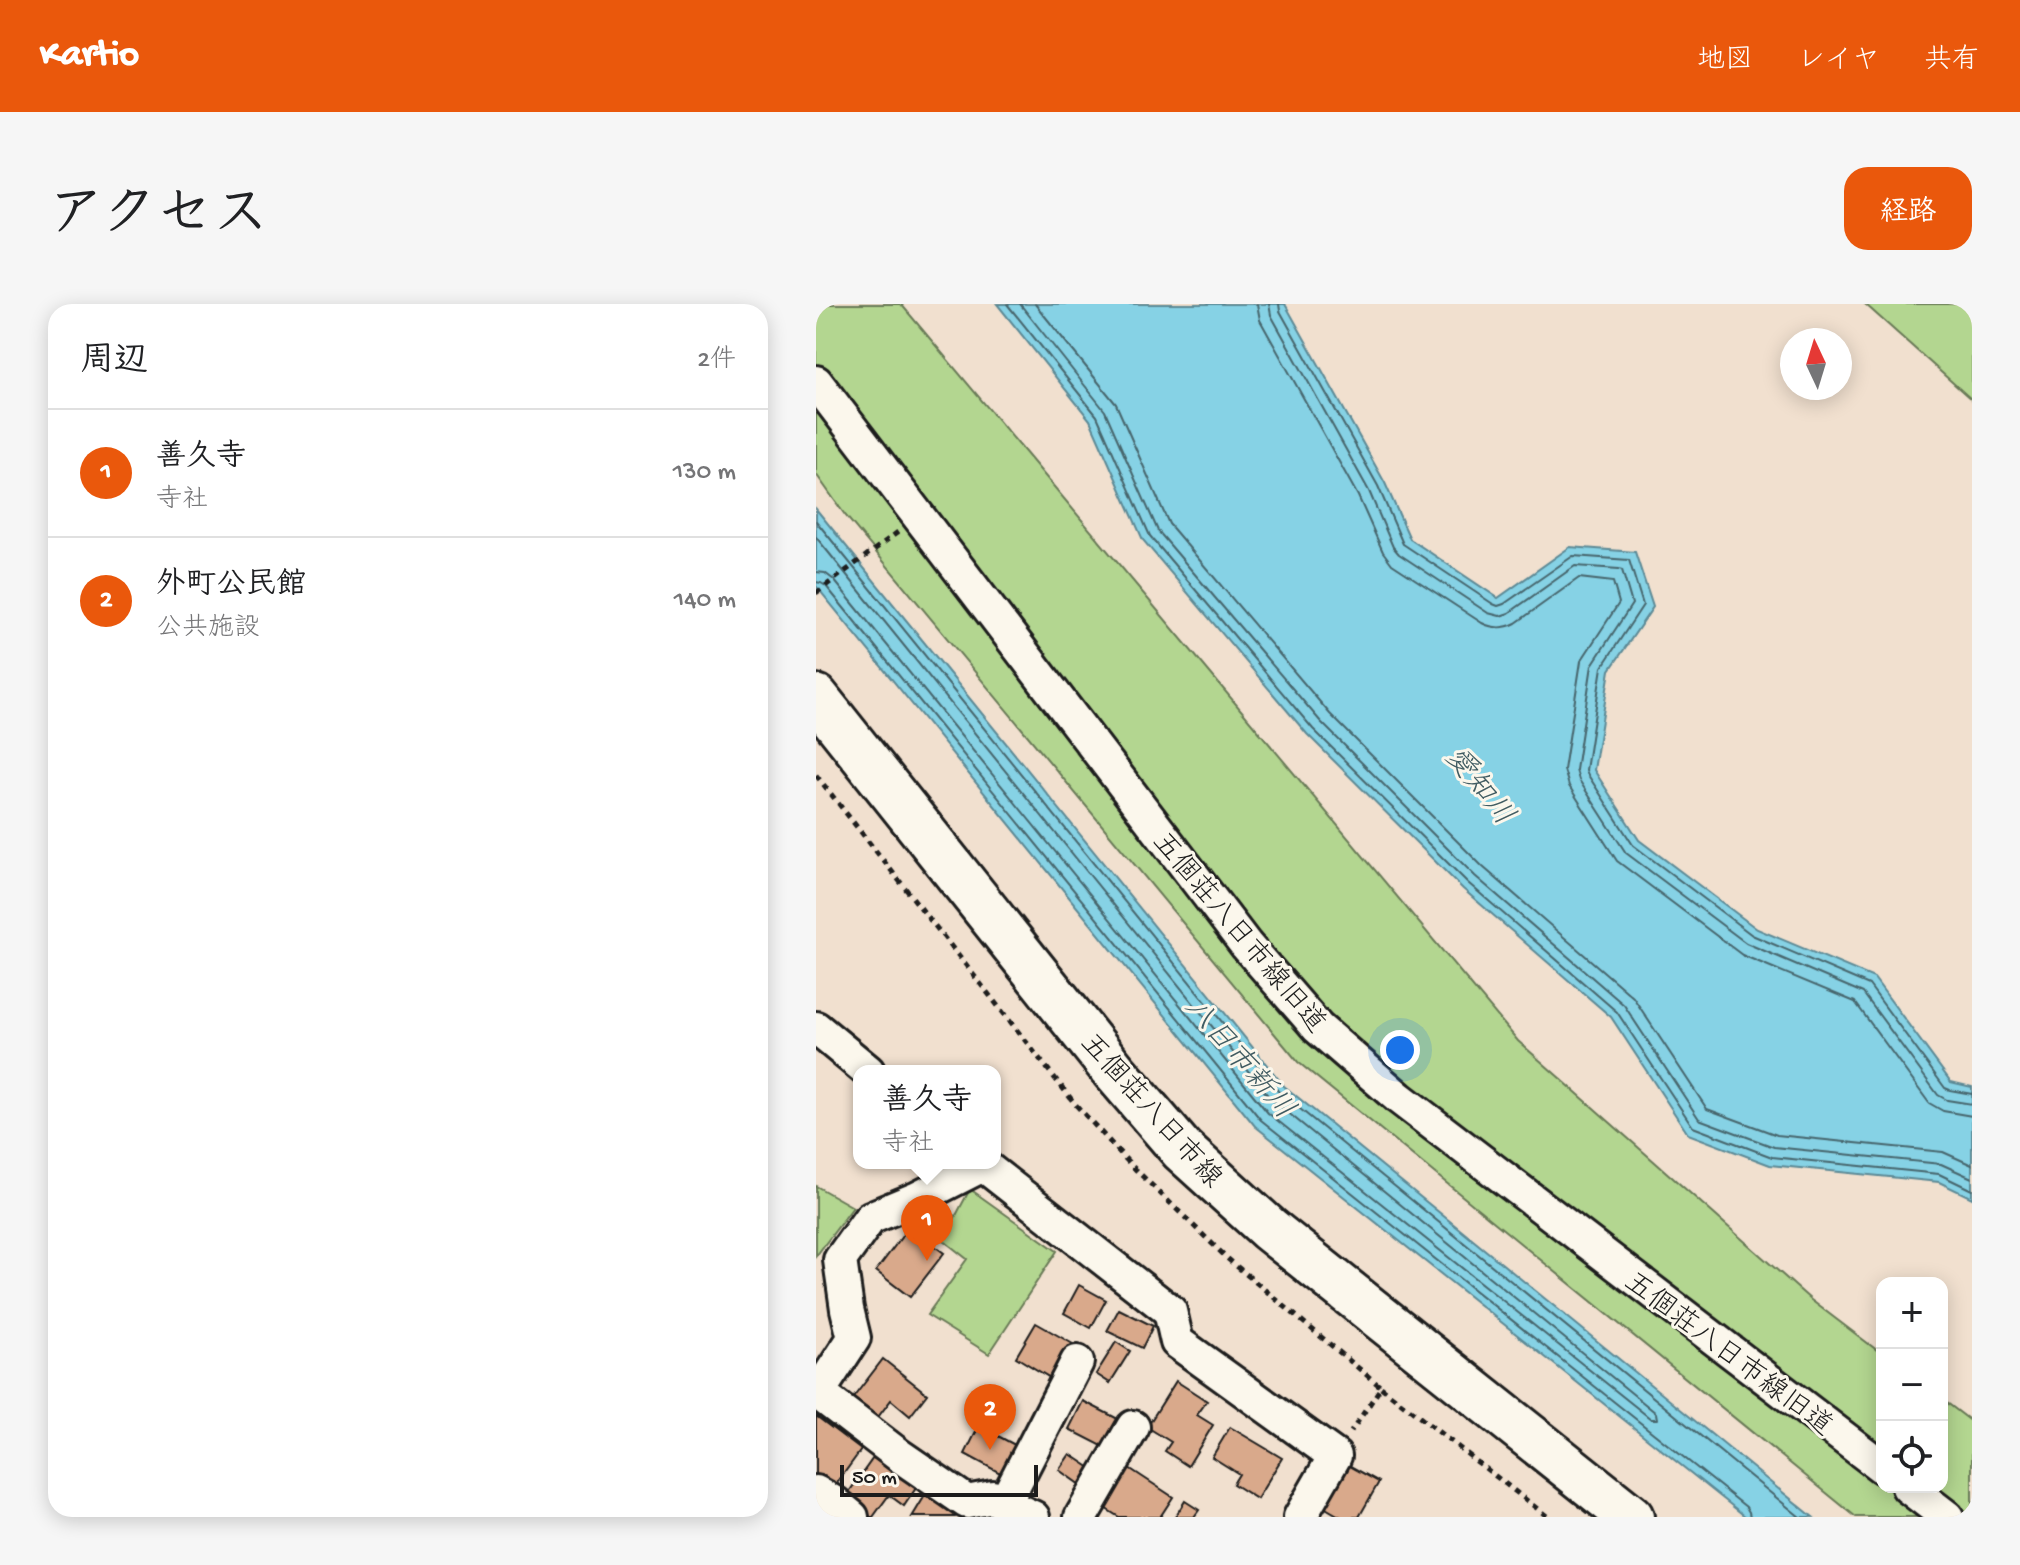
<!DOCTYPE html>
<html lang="ja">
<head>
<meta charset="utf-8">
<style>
  body { margin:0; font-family:"Gochi Hand","Klee One",sans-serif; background:#f6f6f6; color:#202124 }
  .controls { position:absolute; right:24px; bottom:24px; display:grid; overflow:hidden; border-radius:16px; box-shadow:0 4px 20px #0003 }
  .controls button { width:72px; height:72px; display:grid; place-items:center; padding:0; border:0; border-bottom:2px solid #e0e0e0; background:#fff; color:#202124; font:40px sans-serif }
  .compass { position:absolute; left:964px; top:24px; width:72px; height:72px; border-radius:50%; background:#fff; box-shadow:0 4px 20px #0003; rotate:356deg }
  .scale { position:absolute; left:24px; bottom:20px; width:198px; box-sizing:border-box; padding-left:8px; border:4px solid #1c1c1c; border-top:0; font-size:22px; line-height:28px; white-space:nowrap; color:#1c1c1c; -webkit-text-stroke:6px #fbf7ec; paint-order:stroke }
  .you { position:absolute; left:584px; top:746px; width:28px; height:28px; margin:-20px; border:6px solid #fff; border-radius:50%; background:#1a73e8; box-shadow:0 0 0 12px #1a73e833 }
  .badge { display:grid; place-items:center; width:52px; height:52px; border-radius:50%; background:#ea580c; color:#fff; font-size:26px; font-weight:700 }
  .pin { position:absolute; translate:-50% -66px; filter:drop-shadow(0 2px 4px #0008) }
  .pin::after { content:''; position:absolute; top:42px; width:28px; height:24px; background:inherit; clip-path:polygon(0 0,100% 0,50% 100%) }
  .popup { position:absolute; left:37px; top:761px; width:148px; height:104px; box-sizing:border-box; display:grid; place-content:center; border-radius:16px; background:#fff; filter:drop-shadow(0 2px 6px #0005); font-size:26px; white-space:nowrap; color:#757577 }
  .popup b { font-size:30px; color:#202124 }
  .popup::after { content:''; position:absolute; left:50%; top:100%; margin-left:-16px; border:16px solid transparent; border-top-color:#fff }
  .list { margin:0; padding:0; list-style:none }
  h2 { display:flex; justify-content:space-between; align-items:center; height:104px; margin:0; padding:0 32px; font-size:34px }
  h2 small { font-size:26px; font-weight:400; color:#757577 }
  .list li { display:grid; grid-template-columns:52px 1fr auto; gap:24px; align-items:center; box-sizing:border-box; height:128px; padding:0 32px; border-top:2px solid #e0e0e0 }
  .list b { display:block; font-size:30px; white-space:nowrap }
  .list p { margin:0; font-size:26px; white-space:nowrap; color:#757577 }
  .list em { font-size:26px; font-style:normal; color:#757577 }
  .icon { flex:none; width:44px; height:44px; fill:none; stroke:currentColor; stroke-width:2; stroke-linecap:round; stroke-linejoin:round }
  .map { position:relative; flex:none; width:1156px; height:1213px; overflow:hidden; border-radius:24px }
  header { display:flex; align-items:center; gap:48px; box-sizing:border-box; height:112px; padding:0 40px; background:#ea580c; color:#fff }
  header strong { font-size:38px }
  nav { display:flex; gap:44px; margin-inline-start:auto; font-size:28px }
  .intro { display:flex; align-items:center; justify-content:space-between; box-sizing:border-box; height:192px; padding:0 48px }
  h1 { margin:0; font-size:56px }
  .button { padding:20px 36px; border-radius:24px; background:#ea580c; color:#fff; font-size:28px; font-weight:700 }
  main { display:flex; gap:48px; padding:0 48px }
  aside { flex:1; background:#fff; border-radius:24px; box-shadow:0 4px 20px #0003 }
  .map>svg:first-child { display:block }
  .green { fill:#b3d690; stroke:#687956; stroke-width:2 }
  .water { fill:#86d2e5; stroke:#5c8995; stroke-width:2 }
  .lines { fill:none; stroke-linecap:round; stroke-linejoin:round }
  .shore { stroke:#46656c; stroke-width:2 }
  .building { fill:#d9a98b; stroke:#1c1c1c; stroke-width:2 }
  .minor-casing { stroke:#1c1c1c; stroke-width:38 }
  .secondary-casing { stroke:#1c1c1c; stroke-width:50 }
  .path { stroke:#1c1c1c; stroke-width:5; stroke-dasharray:6 6; stroke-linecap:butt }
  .minor { stroke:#fbf7ec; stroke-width:32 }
  .secondary { stroke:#fbf7ec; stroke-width:44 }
  .labels { text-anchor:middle; stroke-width:6; stroke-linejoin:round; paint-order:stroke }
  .street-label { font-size:28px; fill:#1c1c1c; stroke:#fbf7ec }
  .water-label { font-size:30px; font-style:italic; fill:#415c62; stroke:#fbf7ec }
</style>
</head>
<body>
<header>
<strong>Kartio</strong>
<nav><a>地図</a><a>レイヤ</a><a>共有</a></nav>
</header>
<div class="intro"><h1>アクセス</h1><a class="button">経路</a></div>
<main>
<aside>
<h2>周辺<small>2件</small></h2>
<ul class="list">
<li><span class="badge">1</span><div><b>善久寺</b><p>寺社</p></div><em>130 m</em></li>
<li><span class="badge">2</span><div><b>外町公民館</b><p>公共施設</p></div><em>140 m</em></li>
</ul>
</aside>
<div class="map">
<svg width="1156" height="1213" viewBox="0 0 1156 1213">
  <rect width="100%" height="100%" fill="#f1e0cf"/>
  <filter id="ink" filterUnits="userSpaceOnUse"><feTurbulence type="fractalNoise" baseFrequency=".0125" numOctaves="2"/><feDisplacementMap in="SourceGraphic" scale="16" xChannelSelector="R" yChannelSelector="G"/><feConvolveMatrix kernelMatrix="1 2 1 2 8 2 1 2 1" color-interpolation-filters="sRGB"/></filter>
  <g filter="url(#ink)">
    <path class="green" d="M0 0H85L702 737 995 996 1066 1050V1183H1126V1095L1156 1118V1213H1040L482 758 29 211 0 170Z
      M1049 0H1156V96Z
      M0 882 37 903 0 952Z
      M154 885 241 947 173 1050 111 1011 151 955 127 936Z"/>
    <path class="water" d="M181 0H469L569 179 594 235 682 294 754 243 819 248 837 303 794 366 778 466 823 536 941 625 1058 674 1135 778 1156 783V894L1123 878 954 861 872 830 795 713 647 585 491 430 327 236 274 116Z
      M0 205 468 782 997 1213H930L439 822 0 282Z"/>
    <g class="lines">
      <path class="shore" d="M191 0 281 112 334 232 497 425 652 579 801 708 877 823 956 853 1123 870 1156 886
        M204 0 289 107 342 227 505 418 659 572 808 701 883 815 958 843 1125 860 1156 874
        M219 0 300 100 353 220 514 410 667 563 817 693 891 805 961 831 1127 848 1156 861
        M441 0 444 16 542 192 567 248 576 260 666 319C678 325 688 325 700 319L763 274 797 278 803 299 765 357 748 466 753 482 801 557 926 651 1039 698 1113 799 1127 807 1156 812
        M453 0 455 11 553 187 577 243 583 250 672 309 684 312 693 309 759 262 803 265 806 266 816 300 776 361 760 466 763 476 810 549 930 639 1047 689 1122 791 1131 796 1156 800
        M463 0 464 7 562 182 587 240 677 300 682 302 688 300 757 252 813 256 827 301 786 363 770 466 772 471 817 541 936 631 1053 681 1129 784 1134 786 1156 790
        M0 217 462 787 984 1213
        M0 233 454 794 840 1109 841 1115H835L452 809 18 276 9 269 0 268
        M0 278 5 279 10 282 445 816 930 1203 933 1208 934 1213"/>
    </g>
    <path class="building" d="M93 923 128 949 94 993 60 967Z
      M263 981 290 996 275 1024 248 1009Z
      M303 1005 337 1022 326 1044 291 1027Z
      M220 1019 257 1040 236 1075 200 1053Z
      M300 1038 314 1047 294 1079 280 1070Z
      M67 1055 111 1090 94 1112 75 1096 62 1113 37 1094Z
      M360 1077 391 1097 381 1111 397 1121 372 1162 349 1147 355 1138 331 1123Z
      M267 1097 304 1116 290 1144 253 1125Z
      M0 1112 45 1146 15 1187 0 1176Z
      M163 1122 199 1141 184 1169 149 1150Z
      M414 1123 466 1154 441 1195 417 1180 423 1170 396 1153Z
      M254 1150 278 1166 267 1183 243 1166Z
      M57 1154 100 1184 88 1202 73 1191 57 1213H54L28 1195Z
      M525 1157 563 1178 543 1213H525L501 1199Z
      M313 1164 357 1193 344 1213H303L287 1203Z
      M110 1190 141 1210 139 1213H96Z
      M369 1197 383 1206 378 1213H359Z"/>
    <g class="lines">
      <g class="minor-casing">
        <path id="minor" d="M0 78 430 641 502 724 583 794 1066 1163
          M0 724 52 767
          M165 859 167 861 102 894 54 914 24 956 31 1005 38 1034 2 1089 84 1152 151 1198 177 1193 188 1200
          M167 861 354 1007 361 1038 519 1152 484 1213
          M1092 1183 1131 1213
          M0 1188 19 1199 36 1213
          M217 1213 188 1200 261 1058
          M265 1213 317 1123"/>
      </g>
      <g class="secondary-casing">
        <path id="secondary" d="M0 393 298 767 366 846 453 925 815 1213"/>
      </g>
      <path class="path" d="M0 289 82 228
        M0 471 260 801 316 862 412 955 565 1083 535 1128
        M565 1083 732 1213"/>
      <use href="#minor" class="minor"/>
      <use href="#secondary" class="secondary"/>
    </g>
  </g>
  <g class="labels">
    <g class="street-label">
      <text transform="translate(425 627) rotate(50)" y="10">五個荘八日市線旧道</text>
      <text transform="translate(337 805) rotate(48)" y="10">五個荘八日市線</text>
      <text transform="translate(914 1048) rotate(37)" y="10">五個荘八日市線旧道</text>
    </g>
    <g class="water-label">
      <text transform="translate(665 481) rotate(51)" y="10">愛知川</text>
      <text transform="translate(425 753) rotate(49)" y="10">八日市新川</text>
    </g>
  </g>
</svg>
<div class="controls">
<button>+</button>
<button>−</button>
<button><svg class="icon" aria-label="locate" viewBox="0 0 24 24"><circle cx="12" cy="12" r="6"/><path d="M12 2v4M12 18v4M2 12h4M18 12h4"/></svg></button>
</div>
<svg class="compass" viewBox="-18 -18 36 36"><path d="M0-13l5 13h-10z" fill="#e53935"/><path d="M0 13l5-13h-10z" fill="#757577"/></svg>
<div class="scale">50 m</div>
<div class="you"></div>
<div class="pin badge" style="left:111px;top:957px">1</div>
<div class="popup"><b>善久寺</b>寺社</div>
<div class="pin badge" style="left:174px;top:1146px">2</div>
</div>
</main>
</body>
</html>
